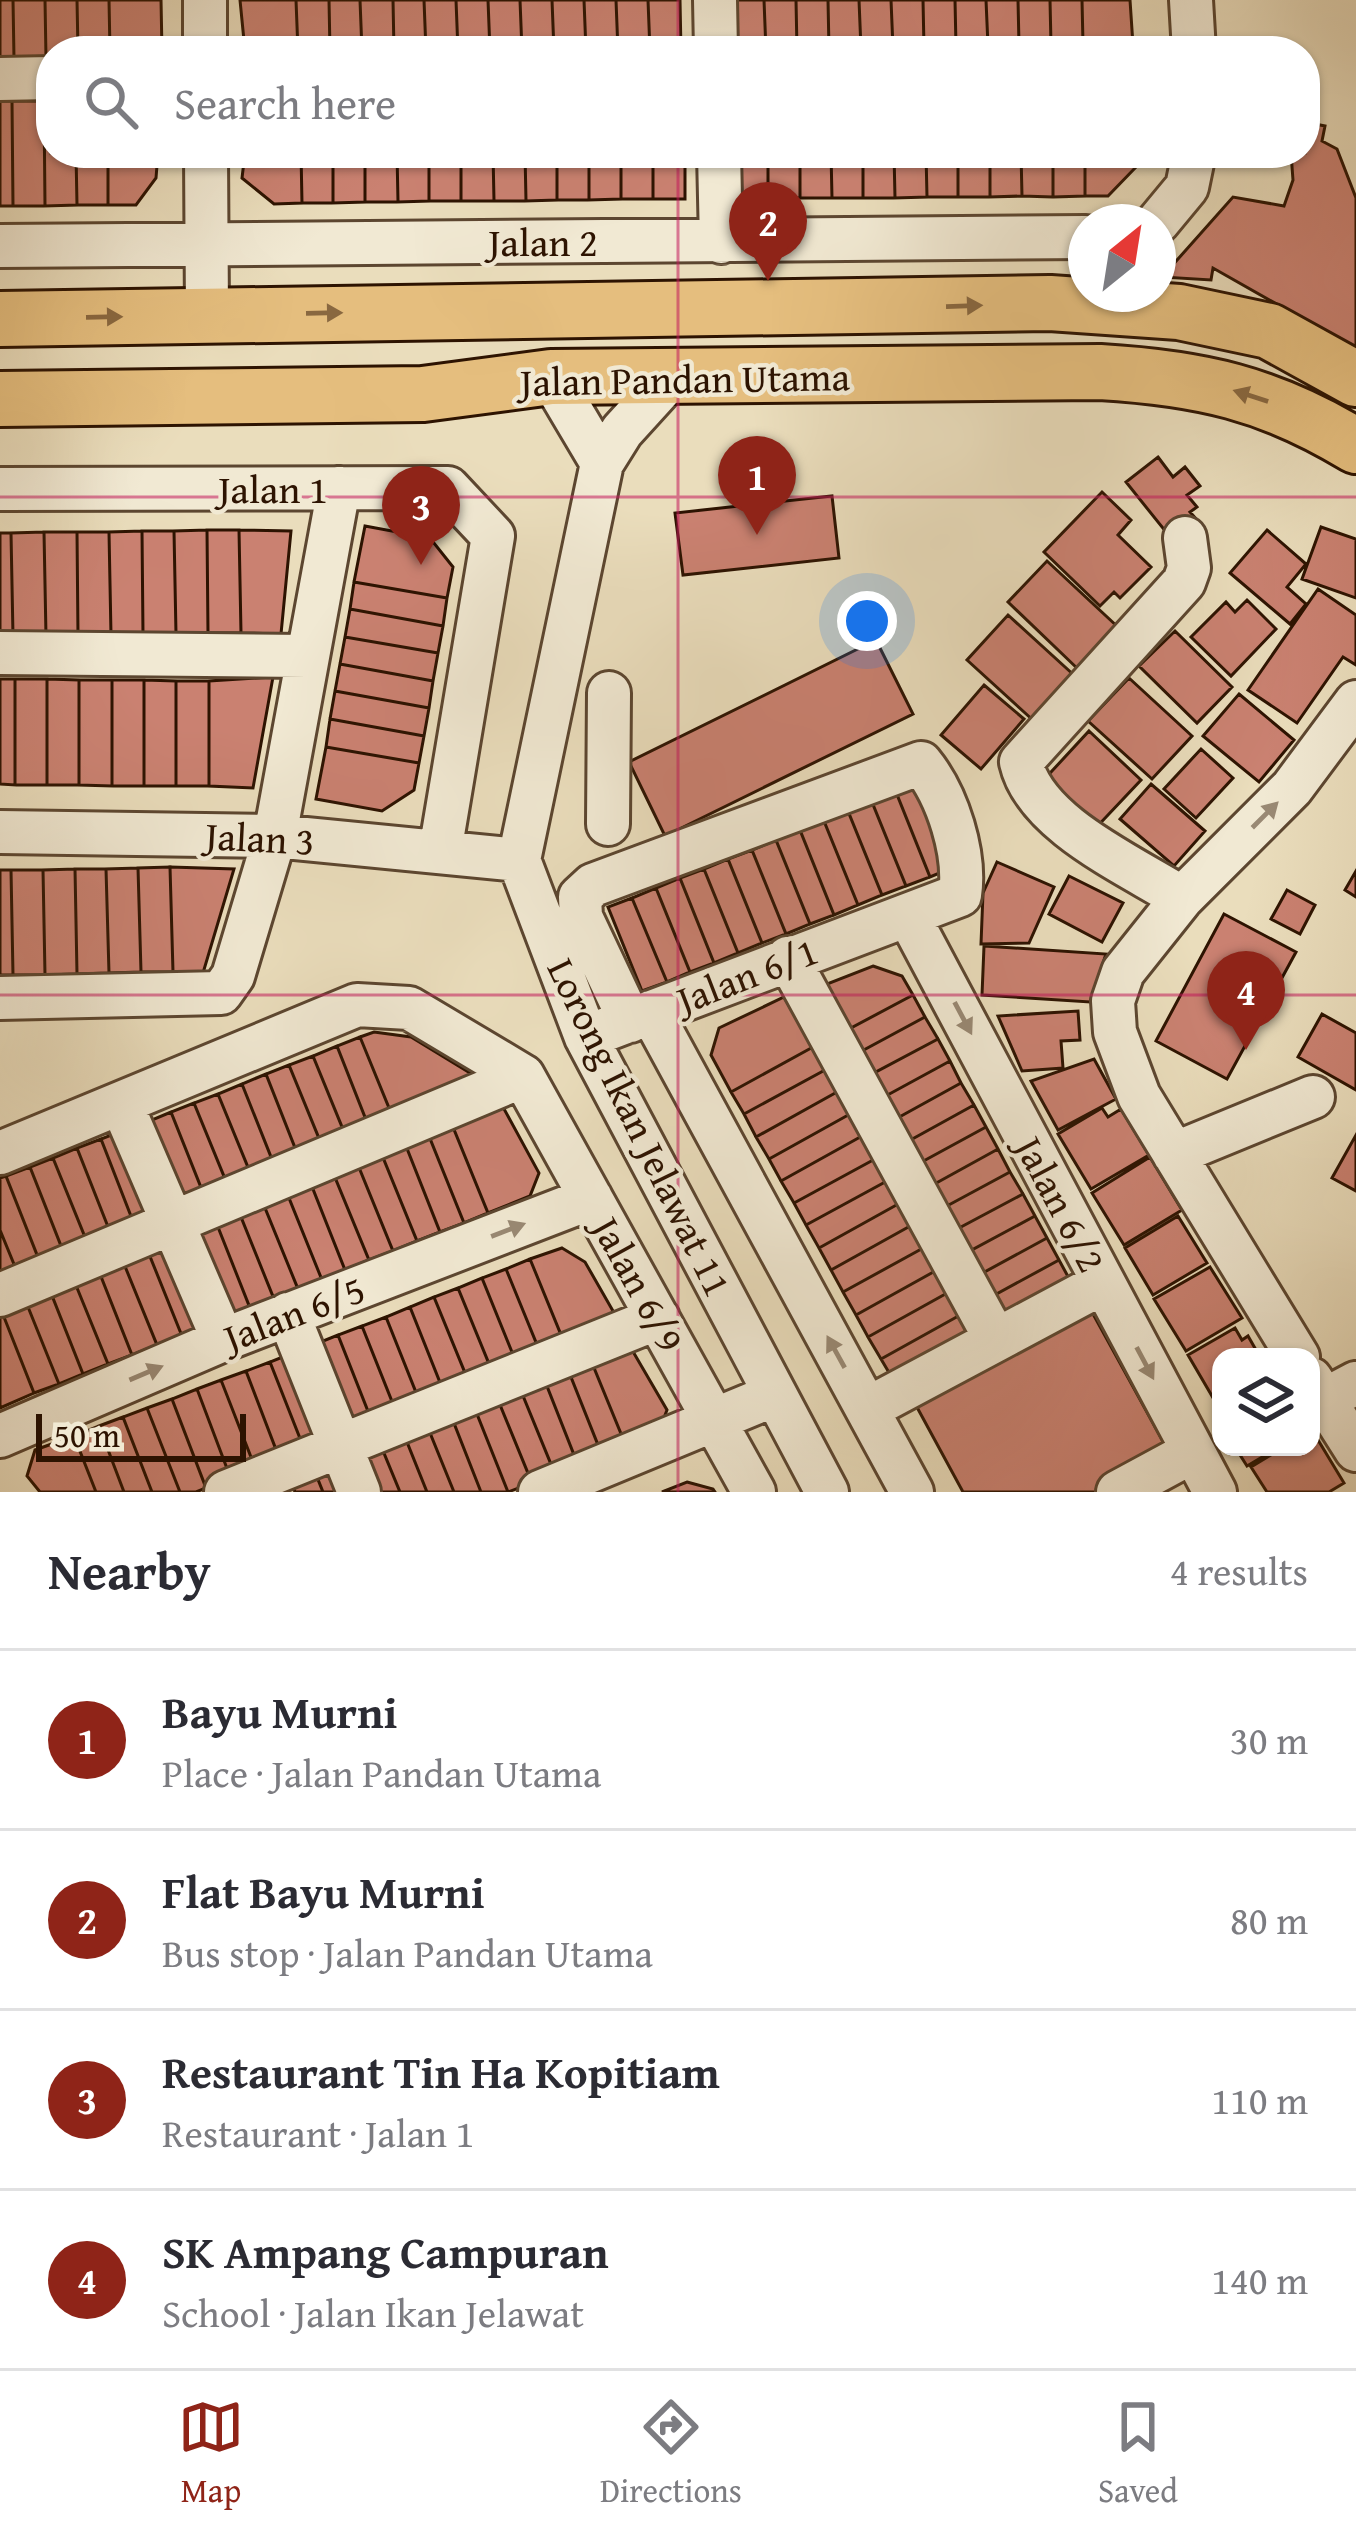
<!DOCTYPE html>
<html lang="en">
<head>
<meta charset="utf-8">
<style>
  body { margin:0; font-family:"Gentium Book Plus",serif; background:#f7f7f7; color:#2b2b33 }
  .controls { position:absolute; right:36px; bottom:36px; display:grid; overflow:hidden; border-radius:24px; box-shadow:0 3px 9px #0004 }
  .controls button { width:108px; height:108px; display:grid; place-items:center; padding:0; border:0; border-bottom:3px solid #e1e1e2; background:#fff; color:#2b2b33; font:60px sans-serif }
  .compass { position:absolute; left:1068px; top:204px; width:108px; height:108px; border-radius:50%; background:#fff; box-shadow:0 3px 9px #0004; rotate:30deg }
  .scale { position:absolute; left:36px; bottom:30px; width:210px; box-sizing:border-box; padding-left:12px; border:6px solid #2d1301; border-top:0; font-size:33px; line-height:42px; white-space:nowrap; color:#2d1301; -webkit-text-stroke:9px #f1e9d3; paint-order:stroke }
  .you { position:absolute; left:867px; top:621px; width:42px; height:42px; margin:-30px; border:9px solid #fff; border-radius:50%; background:#1a73e8; box-shadow:0 0 0 18px #1a73e833 }
  .badge { display:grid; place-items:center; width:78px; height:78px; border-radius:50%; background:#8f2418; color:#fff; font-size:39px; font-weight:700 }
  .pin { position:absolute; translate:-50% -99px; filter:drop-shadow(0 3px 6px #0008) }
  .pin::after { content:''; position:absolute; top:63px; width:42px; height:36px; background:inherit; clip-path:polygon(0 0,100% 0,50% 100%) }
  .list { margin:0; padding:0; list-style:none }
  h2 { display:flex; justify-content:space-between; align-items:center; height:156px; margin:0; padding:0 48px; font-size:51px }
  h2 small { font-size:39px; font-weight:400; color:#7c7c81 }
  .list li { display:grid; grid-template-columns:78px 1fr auto; gap:36px; align-items:center; box-sizing:border-box; height:180px; padding:0 48px; border-top:3px solid #e1e1e2 }
  .list b { display:block; font-size:45px; white-space:nowrap }
  .list p { margin:0; font-size:39px; white-space:nowrap; color:#7c7c81 }
  .list em { font-size:39px; font-style:normal; color:#7c7c81 }
  .icon { flex:none; width:66px; height:66px; fill:none; stroke:currentColor; stroke-width:2; stroke-linecap:round; stroke-linejoin:round }
  .map { position:relative; flex:none; width:1356px; height:1492px; overflow:hidden }
  .search { position:absolute; background:#fff; box-shadow:0 3px 9px #0004; left:36px; right:36px; top:36px; height:132px; display:flex; align-items:center; gap:30px; box-sizing:border-box; padding:0 42px; border-radius:48px; color:#7c7c81; font-size:45px }
  .sheet { height:876px; background:#fff }
  nav { display:flex; justify-content:space-around; align-items:center; box-sizing:border-box; height:168px; border-top:3px solid #e1e1e2; background:#fff; font-size:33px; color:#7c7c81 }
  nav a { display:grid; justify-items:center; gap:6px }
  nav .on { color:#8f2418 }
  .map>svg:first-child { display:block }
  .building { fill:#ca8171; stroke:#2d1301; stroke-width:3 }
  .lines { fill:none; stroke-linecap:round; stroke-linejoin:round }
  .minor-casing { stroke:#5c4630; stroke-width:48 }
  .major-casing { stroke:#2d1301; stroke-width:60 }
  .minor { stroke:#f1e9d3; stroke-width:42 }
  .major { stroke:#e5be7e; stroke-width:54 }
  .oneway { fill:#896840 }
  .oneway2 { fill:#998974 }
  .grid { fill:none; stroke:#c2185b; stroke-width:3; stroke-opacity:0.55 }
  .labels { text-anchor:middle; stroke-width:9; stroke-linejoin:round; paint-order:stroke }
  .street-label { font-size:39px; fill:#2d1301; stroke:#f1e9d3 }
</style>
</head>
<body>
<div class="map">
<svg width="1356" height="1492" viewBox="0 0 1356 1492">
  <rect width="100%" height="100%" fill="#eaddbc"/>
  <filter id="stains"><feTurbulence type="fractalNoise" baseFrequency=".00167" numOctaves="4"/><feColorMatrix values="0 0 0 0 .2 0 0 0 0 .09 0 0 0 0 .02 0 0 0 .5 -.17"/></filter>
  <radialGradient id="worn" r=".72"><stop offset=".6" stop-color="#630" stop-opacity="0"/><stop offset="1" stop-color="#630" stop-opacity=".3"/></radialGradient>
  <path class="building" d="M0 0H13L14 58H0Z
    M13 0H45L46 58H14Z
    M45 0H77L78 51H51L46 58Z
    M77 0H109L110 51H78Z
    M109 0H161L162 51H110Z
    M240 0H296L298 51H245Z
    M296 0H329L330 51H298Z
    M329 0H360L362 51H330Z
    M360 0H393L394 51H362Z
    M393 0H424L426 51H394Z
    M424 0H456L458 51H426Z
    M456 0H488L490 51H458Z
    M488 0H520L522 51H490Z
    M520 0H552L554 51H522Z
    M552 0H584L586 51H554Z
    M584 0H616L618 51H586Z
    M616 0H648L650 51H618Z
    M648 0H680L681 51H650Z
    M732 0H764L766 51H734Z
    M764 0H796L797 50 766 51Z
    M796 0H828L829 49 797 50Z
    M828 0H859L861 49H829Z
    M859 0H891L893 48 861 49Z
    M891 0H923L924 48H893Z
    M923 0H955L956 47 924 48Z
    M955 0H986L988 46 956 47Z
    M986 0H1018L1019 45 988 46Z
    M1018 0H1050L1051 45H1019Z
    M1050 0H1082L1083 44 1051 45Z
    M1082 0H1130L1133 45 1083 44Z
    M0 101H12L13 206H0Z
    M12 101H44L45 206H13Z
    M44 101H51V153H76L77 205 45 206Z
    M1305 122 1325 126 1322 141 1337 149 1356 198V349L1213 268 1211 280 1162 277 1233 197 1284 206 1293 180 1291 153H1305Z
    M76 153H108V205H77Z
    M108 153H158L156 178 136 205H108Z
    M245 153H301L302 203 274 204 242 178Z
    M301 153H333V203H302Z
    M333 153H365V202L333 203Z
    M365 153H397L398 202H365Z
    M397 153H429V201L398 202Z
    M429 153H461V201H429Z
    M461 153H493L494 201H461Z
    M493 153H525L526 201H494Z
    M525 153H557V200L526 201Z
    M557 153H589V200H557Z
    M589 153H621V199L589 200Z
    M621 153H653V199H621Z
    M653 153H685V199H653Z
    M736 153H768V198L737 199Z
    M768 153H800V198H768Z
    M800 153H831L832 198H800Z
    M831 153H863V198H832Z
    M863 153H894L895 198H863Z
    M894 153H926L927 197 895 198Z
    M926 153H958V197H927Z
    M958 153H990V197H958Z
    M990 153H1021L1022 196 990 197Z
    M1021 153H1053V197L1022 196Z
    M1053 153H1085V196L1053 197Z
    M1085 153H1136L1137 166 1108 196H1085Z
    M1158 457 1173 477 1185 467 1200 486 1187 495 1197 507 1190 512 1198 521 1180 535 1166 532 1126 482Z
    M1102 492 1131 520 1118 535 1151 567 1120 598 1114 592 1100 606 1044 552Z
    M832 496 839 558 683 575 675 513Z
    M365 526 430 538 453 567 447 598 354 582Z
    M1321 527 1356 539V598L1302 579Z
    M207 530H239L241 633H208Z
    M207 530 208 633 176 634 174 531Z
    M239 530 291 531 281 634 241 633Z
    M1267 530 1306 564 1287 587 1306 604 1290 624 1230 573Z
    M142 531H174L176 634H143Z
    M142 531 143 634 111 635 109 532Z
    M44 532H77L78 635 46 636Z
    M44 532 46 636H13L11 533Z
    M77 532H109L111 635H78Z
    M0 533H11L13 636H0Z
    M1047 561 1120 629 1080 671 1008 602Z
    M354 582 447 598 443 626 350 609Z
    M1318 589 1356 615V665L1343 657 1297 723 1248 690Z
    M1247 600 1276 629 1231 676 1191 637 1226 602 1235 612Z
    M350 609 443 626 438 653 345 637Z
    M1008 615 1076 677 1035 722 967 660Z
    M1175 631 1232 687 1197 723 1139 666Z
    M345 637 438 653 433 681 340 664Z
    M876 640 913 714 665 836 629 762Z
    M340 664 433 681 429 708 335 691Z
    M273 677 253 788 209 786V681Z
    M1129 678 1192 736 1152 779 1088 721Z
    M0 679H15V785L0 784Z
    M15 679H47V785H15Z
    M47 679 79 680V785H47Z
    M79 680H112V786L79 785Z
    M112 680H144V786H112Z
    M144 680 176 681V786H144Z
    M176 681H209V786H176Z
    M984 685 1024 719 981 769 941 735Z
    M335 691 429 708 424 736 330 719Z
    M1239 694 1294 740 1259 782 1203 736Z
    M330 719 424 736 419 763 326 747Z
    M1089 731 1141 780 1091 833 1039 785Z
    M326 747 419 763 414 790 382 811 316 799Z
    M1201 749 1233 778 1196 818 1164 789Z
    M920 783 954 867 930 877 896 792Z
    M1151 784 1205 831 1174 866 1120 819Z
    M896 792 930 877 906 886 872 802Z
    M872 802 906 886 882 895 848 811Z
    M848 811 882 895 858 905 824 821Z
    M824 821 858 905 834 915 800 830Z
    M800 830 834 915 810 924 776 840Z
    M776 840 810 924 786 934 752 850Z
    M752 850 786 934 762 943 728 859Z
    M728 859 762 943 738 953 704 869Z
    M997 862 1054 887 1029 943 981 944 983 893Z
    M170 867 234 869 203 973 173 972Z
    M170 867 173 972H141L138 868Z
    M138 868 141 972 109 973 106 869Z
    M75 869H106L109 973 77 974Z
    M75 869 77 974 45 975 43 870Z
    M704 869 738 953 714 963 680 878Z
    M0 870H11L13 975H0Z
    M11 870H43L45 975H13Z
    M1356 871V897L1345 890Z
    M1069 876 1123 903 1102 942 1049 914Z
    M680 878 714 963 690 972 656 888Z
    M656 888 690 972 667 982 632 898Z
    M1287 890 1315 905 1300 934 1271 919Z
    M632 898 667 982 642 991 608 907Z
    M1224 914 1296 952 1227 1079 1156 1041Z
    M984 946 1106 954 1090 1002 982 995Z
    M873 966 902 976 913 995 834 1037 809 991Z
    M913 995 925 1017 847 1059 834 1037Z
    M784 997 813 1047 731 1092 711 1055 719 1028Z
    M1078 1011 1080 1040 1061 1041 1063 1068 1022 1071 998 1016Z
    M1322 1014 1356 1033V1090L1298 1057Z
    M925 1017 938 1039 859 1081 847 1059Z
    M374 1032 411 1037 493 1087 396 1125 360 1037Z
    M360 1037 396 1125 372 1135 337 1046Z
    M938 1039 950 1061 871 1104 859 1081Z
    M337 1046 372 1135 349 1144 313 1056Z
    M813 1047 825 1070 744 1114 731 1092Z
    M313 1056 349 1144 325 1153 289 1065Z
    M1094 1059 1116 1099 1058 1130 1031 1081Z
    M950 1061 961 1083 883 1126 871 1104Z
    M289 1065 325 1153 301 1163 266 1074Z
    M825 1070 837 1092 756 1137 744 1114Z
    M266 1074 301 1163 277 1172 242 1084Z
    M961 1083 974 1105 896 1148 883 1126Z
    M242 1084 277 1172 254 1182 218 1094Z
    M837 1092 850 1114 769 1159 756 1137Z
    M218 1094 254 1182 230 1191 194 1103Z
    M194 1103 230 1191 206 1200 171 1112Z
    M974 1105 986 1127 907 1170 896 1148Z
    M503 1107 539 1173 530 1196 488 1213 453 1127Z
    M1102 1108 1108 1117 1121 1109 1149 1155 1091 1189 1058 1134Z
    M171 1112 206 1200 183 1210 147 1122Z
    M850 1114 862 1136 781 1181 769 1159Z
    M453 1127 488 1213 464 1223 429 1136Z
    M986 1127 998 1149 920 1192 907 1170Z
    M124 1130 160 1219 136 1229 101 1139Z
    M1356 1135V1191L1332 1178Z
    M429 1136 464 1223 440 1232 406 1146Z
    M862 1136 875 1159 794 1203 781 1181Z
    M101 1139 136 1229 112 1237 77 1148Z
    M406 1146 440 1232 417 1241 382 1155Z
    M77 1148 112 1237 89 1247 53 1158Z
    M998 1149 1010 1172 932 1214 920 1192Z
    M382 1155 417 1241 393 1251 358 1165Z
    M1150 1157 1182 1210 1124 1245 1092 1193Z
    M53 1158 89 1247 65 1256 30 1167Z
    M875 1159 887 1181 806 1225 794 1203Z
    M358 1165 393 1251 369 1260 334 1175Z
    M30 1167 65 1256 41 1265 6 1176Z
    M1010 1172 1023 1194 944 1236 932 1214Z
    M334 1175 369 1260 345 1270 311 1184Z
    M6 1176 41 1265 18 1274 0 1230V1178Z
    M887 1181 900 1203 819 1248 806 1225Z
    M311 1184 345 1270 322 1280 287 1193Z
    M287 1193 322 1280 298 1289 263 1203Z
    M1023 1194 1035 1216 957 1258 944 1236Z
    M263 1203 298 1289 274 1299 239 1212Z
    M900 1203 912 1225 831 1270 819 1248Z
    M239 1212 274 1299 250 1308 216 1222Z
    M1035 1216 1047 1238 968 1281 957 1258Z
    M1178 1216 1207 1263 1153 1295 1125 1248Z
    M216 1222 250 1308 227 1317 192 1231Z
    M912 1225 925 1247 843 1292 831 1270Z
    M0 1230 18 1274 0 1281Z
    M1047 1238 1059 1260 980 1303 968 1281Z
    M171 1240 206 1326 182 1336 147 1249Z
    M925 1247 937 1270 856 1315 843 1292Z
    M562 1248 585 1262 621 1325 566 1347 530 1259Z
    M147 1249 182 1336 157 1345 122 1259Z
    M122 1259 157 1345 132 1355 98 1269Z
    M530 1259 566 1347 542 1357 506 1269Z
    M1059 1260 1071 1282 993 1325 980 1303Z
    M1210 1267 1242 1318 1186 1351 1154 1299Z
    M98 1269 132 1355 108 1364 73 1278Z
    M506 1269 542 1357 518 1367 482 1278Z
    M937 1270 949 1292 868 1337 856 1315Z
    M73 1278 108 1364 83 1374 49 1288Z
    M482 1278 518 1367 494 1376 458 1288Z
    M49 1288 83 1374 59 1384 24 1297Z
    M458 1288 494 1376 470 1385 434 1297Z
    M949 1292 962 1314 881 1359 868 1337Z
    M24 1297 59 1384 34 1393 0 1307Z
    M434 1297 470 1385 445 1395 410 1307Z
    M1087 1303 1170 1454 1100 1492H963L912 1398Z
    M0 1307 34 1393 0 1408Z
    M410 1307 445 1395 421 1405 386 1317Z
    M962 1314 974 1336 894 1381 881 1359Z
    M386 1317 421 1405 397 1414 362 1326Z
    M362 1326 397 1414 373 1424 338 1335Z
    M1235 1328 1242 1340 1248 1336 1260 1357H1221L1219 1408 1188 1355Z
    M338 1335 373 1424 349 1433 313 1345Z
    M628 1343 667 1410 657 1436 626 1446 590 1358Z
    M295 1352 329 1442 305 1451 270 1362Z
    M590 1358 626 1446 602 1455 567 1367Z
    M270 1362 305 1451 280 1460 246 1371Z
    M567 1367 602 1455 578 1465 543 1376Z
    M246 1371 280 1460 256 1470 221 1380Z
    M543 1376 578 1465 555 1474 519 1386Z
    M221 1380 256 1470 231 1479 197 1389Z
    M519 1386 555 1474 532 1483 496 1395Z
    M197 1389 231 1479 206 1488 172 1399Z
    M496 1395 532 1483 508 1492 473 1404Z
    M172 1399 206 1488 196 1492H180L147 1408Z
    M473 1404 508 1492H481L450 1413Z
    M147 1408 180 1492H152L123 1417Z
    M450 1413 481 1492H454L426 1423Z
    M123 1417 152 1492H124L99 1426Z
    M426 1423 454 1492H427L403 1432Z
    M99 1426 124 1492H96L74 1436Z
    M1312 1430 1344 1483 1329 1492H1267L1251 1467 1284 1447H1311Z
    M403 1432 427 1492H400L379 1441Z
    M74 1436 96 1492H40L27 1476 35 1450Z
    M379 1441 400 1492H372L356 1450Z
    M1235 1447H1279L1247 1466Z
    M338 1457 351 1492H323L313 1467Z
    M313 1467 323 1492H295L289 1476Z
    M687 1482 713 1489 715 1492H662Z"/>
  <g class="lines">
    <g class="minor-casing">
      <path id="minor" d="M205 0V51
        M715 0 716 51
        M1191 0 1194 51
        M0 79 51 78
        M206 153 207 315
        M719 153 721 242
        M1158 222 1187 187 1194 153
        M0 246 1086 237
        M672 376 622 431 602 463 519 860 586 1037 827 1492
        M551 377 602 463
        M0 489 448 488 493 536 440 852
        M0 653 307 656
        M608 824 609 693
        M0 832 275 836 519 860
        M1182 898C1130 865 1035 824 1021 762L1184 582 1189 568 1185 538
        M908 915 1215 1492
        M788 958 996 1340
        M0 998 221 993 233 976 275 836 339 488
        M651 1012 912 1492
        M586 1037C711 990 835 942 960 895 966 854 948 796 921 763L593 885 580 897 581 917 630 1021
        M523 1076 754 1492
        M122 1105 223 1340
        M0 1153 357 1005 409 1008 523 1076
        M1174 1154 1313 1097
        M0 1295 523 1076
        M288 1314 359 1492
        M1298 1357 1139 1096 1115 1032 1113 1001 1123 972 1182 898 1292 788 1356 702
        M1311 1379 1356 1450
        M1324 1400 1356 1383
        M867 1409 1103 1283
        M0 1436 223 1340 591 1198
        M226 1492 658 1318
        M540 1492 774 1395
        M1118 1492 1192 1452"/>
    </g>
    <g class="major-casing">
      <path id="major" d="M0 319 1050 303 1179 312 1269 331 1356 379
        M0 399 423 394 551 377 1100 372C1200 378 1269 393 1356 446"/>
    </g>
    <use href="#minor" class="minor"/>
    <use href="#major" class="major"/>
  </g>
  <defs><path id="oneway-solid" d="M-6-.8H1V-3.2L6.5 0L1 3.2V.8H-6Z" transform="scale(3)"/></defs>
  <g class="oneway">
    <use href="#oneway-solid" transform="translate(964 306) rotate(-2)"/>
    <use href="#oneway-solid" transform="translate(324 313) rotate(-1)"/>
    <use href="#oneway-solid" transform="translate(104 317) rotate(-1)"/>
    <use href="#oneway-solid" transform="translate(1251 396) rotate(-162)"/>
  </g>
  <g class="oneway2">
    <use href="#oneway-solid" transform="translate(1265 815) rotate(-45)"/>
    <use href="#oneway-solid" transform="translate(963 1018) rotate(62)"/>
    <use href="#oneway-solid" transform="translate(508 1230) rotate(-21)"/>
    <use href="#oneway-solid" transform="translate(836 1352) rotate(-119)"/>
    <use href="#oneway-solid" transform="translate(1145 1363) rotate(62)"/>
    <use href="#oneway-solid" transform="translate(146 1373) rotate(-23)"/>
  </g>
  <path class="grid" d="M678 0V51M678 153V1492M0 497H1356M0 995H1356"/>
  <g class="labels">
    <g class="street-label">
      <text x="543" y="256">Jalan 2</text>
      <text transform="translate(685 379) rotate(-1)" y="14">Jalan Pandan Utama</text>
      <text x="273" y="503">Jalan 1</text>
      <text transform="translate(260 838) rotate(3)" y="14">Jalan 3</text>
      <text transform="translate(747 975) rotate(-21)" y="14">Jalan 6/1</text>
      <text transform="translate(640 1127) rotate(64)" y="14">Lorong Ikan Jelawat 11</text>
      <text transform="translate(1061 1204) rotate(62)" y="14">Jalan 6/2</text>
      <text transform="translate(639 1284) rotate(61)" y="14">Jalan 6/9</text>
      <text transform="translate(294 1313) rotate(-21)" y="14">Jalan 6/5</text>
    </g>
  </g>
  <rect width="100%" height="100%" filter="url(#stains)"/>
  <rect width="100%" height="100%" fill="url(#worn)"/>
</svg>
<div class="controls">
<button><svg class="icon" aria-label="layers" viewBox="0 0 24 24"><path d="M12 4l9 5-9 5-9-5zM3 14l9 5 9-5"/></svg></button>
</div>
<svg class="compass" viewBox="-18 -18 36 36"><path d="M0-13l5 13h-10z" fill="#e53935"/><path d="M0 13l5-13h-10z" fill="#7c7c81"/></svg>
<div class="scale">50 m</div>
<div class="you"></div>
<div class="pin badge" style="left:757px;top:535px">1</div>
<div class="pin badge" style="left:768px;top:281px">2</div>
<div class="pin badge" style="left:421px;top:565px">3</div>
<div class="pin badge" style="left:1246px;top:1050px">4</div>
<div class="search"><svg class="icon" aria-label="search" viewBox="0 0 24 24"><circle cx="10" cy="10" r="6"/><path d="M15 15l6 6"/></svg>Search here</div>
</div>
<section class="sheet">
<h2>Nearby<small>4 results</small></h2>
<ul class="list">
<li><span class="badge">1</span><div><b>Bayu Murni</b><p>Place · Jalan Pandan Utama</p></div><em>30 m</em></li>
<li><span class="badge">2</span><div><b>Flat Bayu Murni</b><p>Bus stop · Jalan Pandan Utama</p></div><em>80 m</em></li>
<li><span class="badge">3</span><div><b>Restaurant Tin Ha Kopitiam</b><p>Restaurant · Jalan 1</p></div><em>110 m</em></li>
<li><span class="badge">4</span><div><b>SK Ampang Campuran</b><p>School · Jalan Ikan Jelawat</p></div><em>140 m</em></li>
</ul>
</section>
<nav>
<a class="on"><svg class="icon" aria-label="map" viewBox="0 0 24 24"><path d="M3 6l6-2 6 2 6-2v14l-6 2-6-2-6 2zM9 4v14M15 6v14"/></svg>Map</a>
<a><svg class="icon" aria-label="directions" viewBox="0 0 24 24"><path d="M12 3l9 9-9 9-9-9zM9 14v-3h6M13 9l2 2-2 2"/></svg>Directions</a>
<a><svg class="icon" aria-label="saved" viewBox="0 0 24 24"><path d="M7 4h10v16l-5-4-5 4z"/></svg>Saved</a>
</nav>
</body>
</html>
